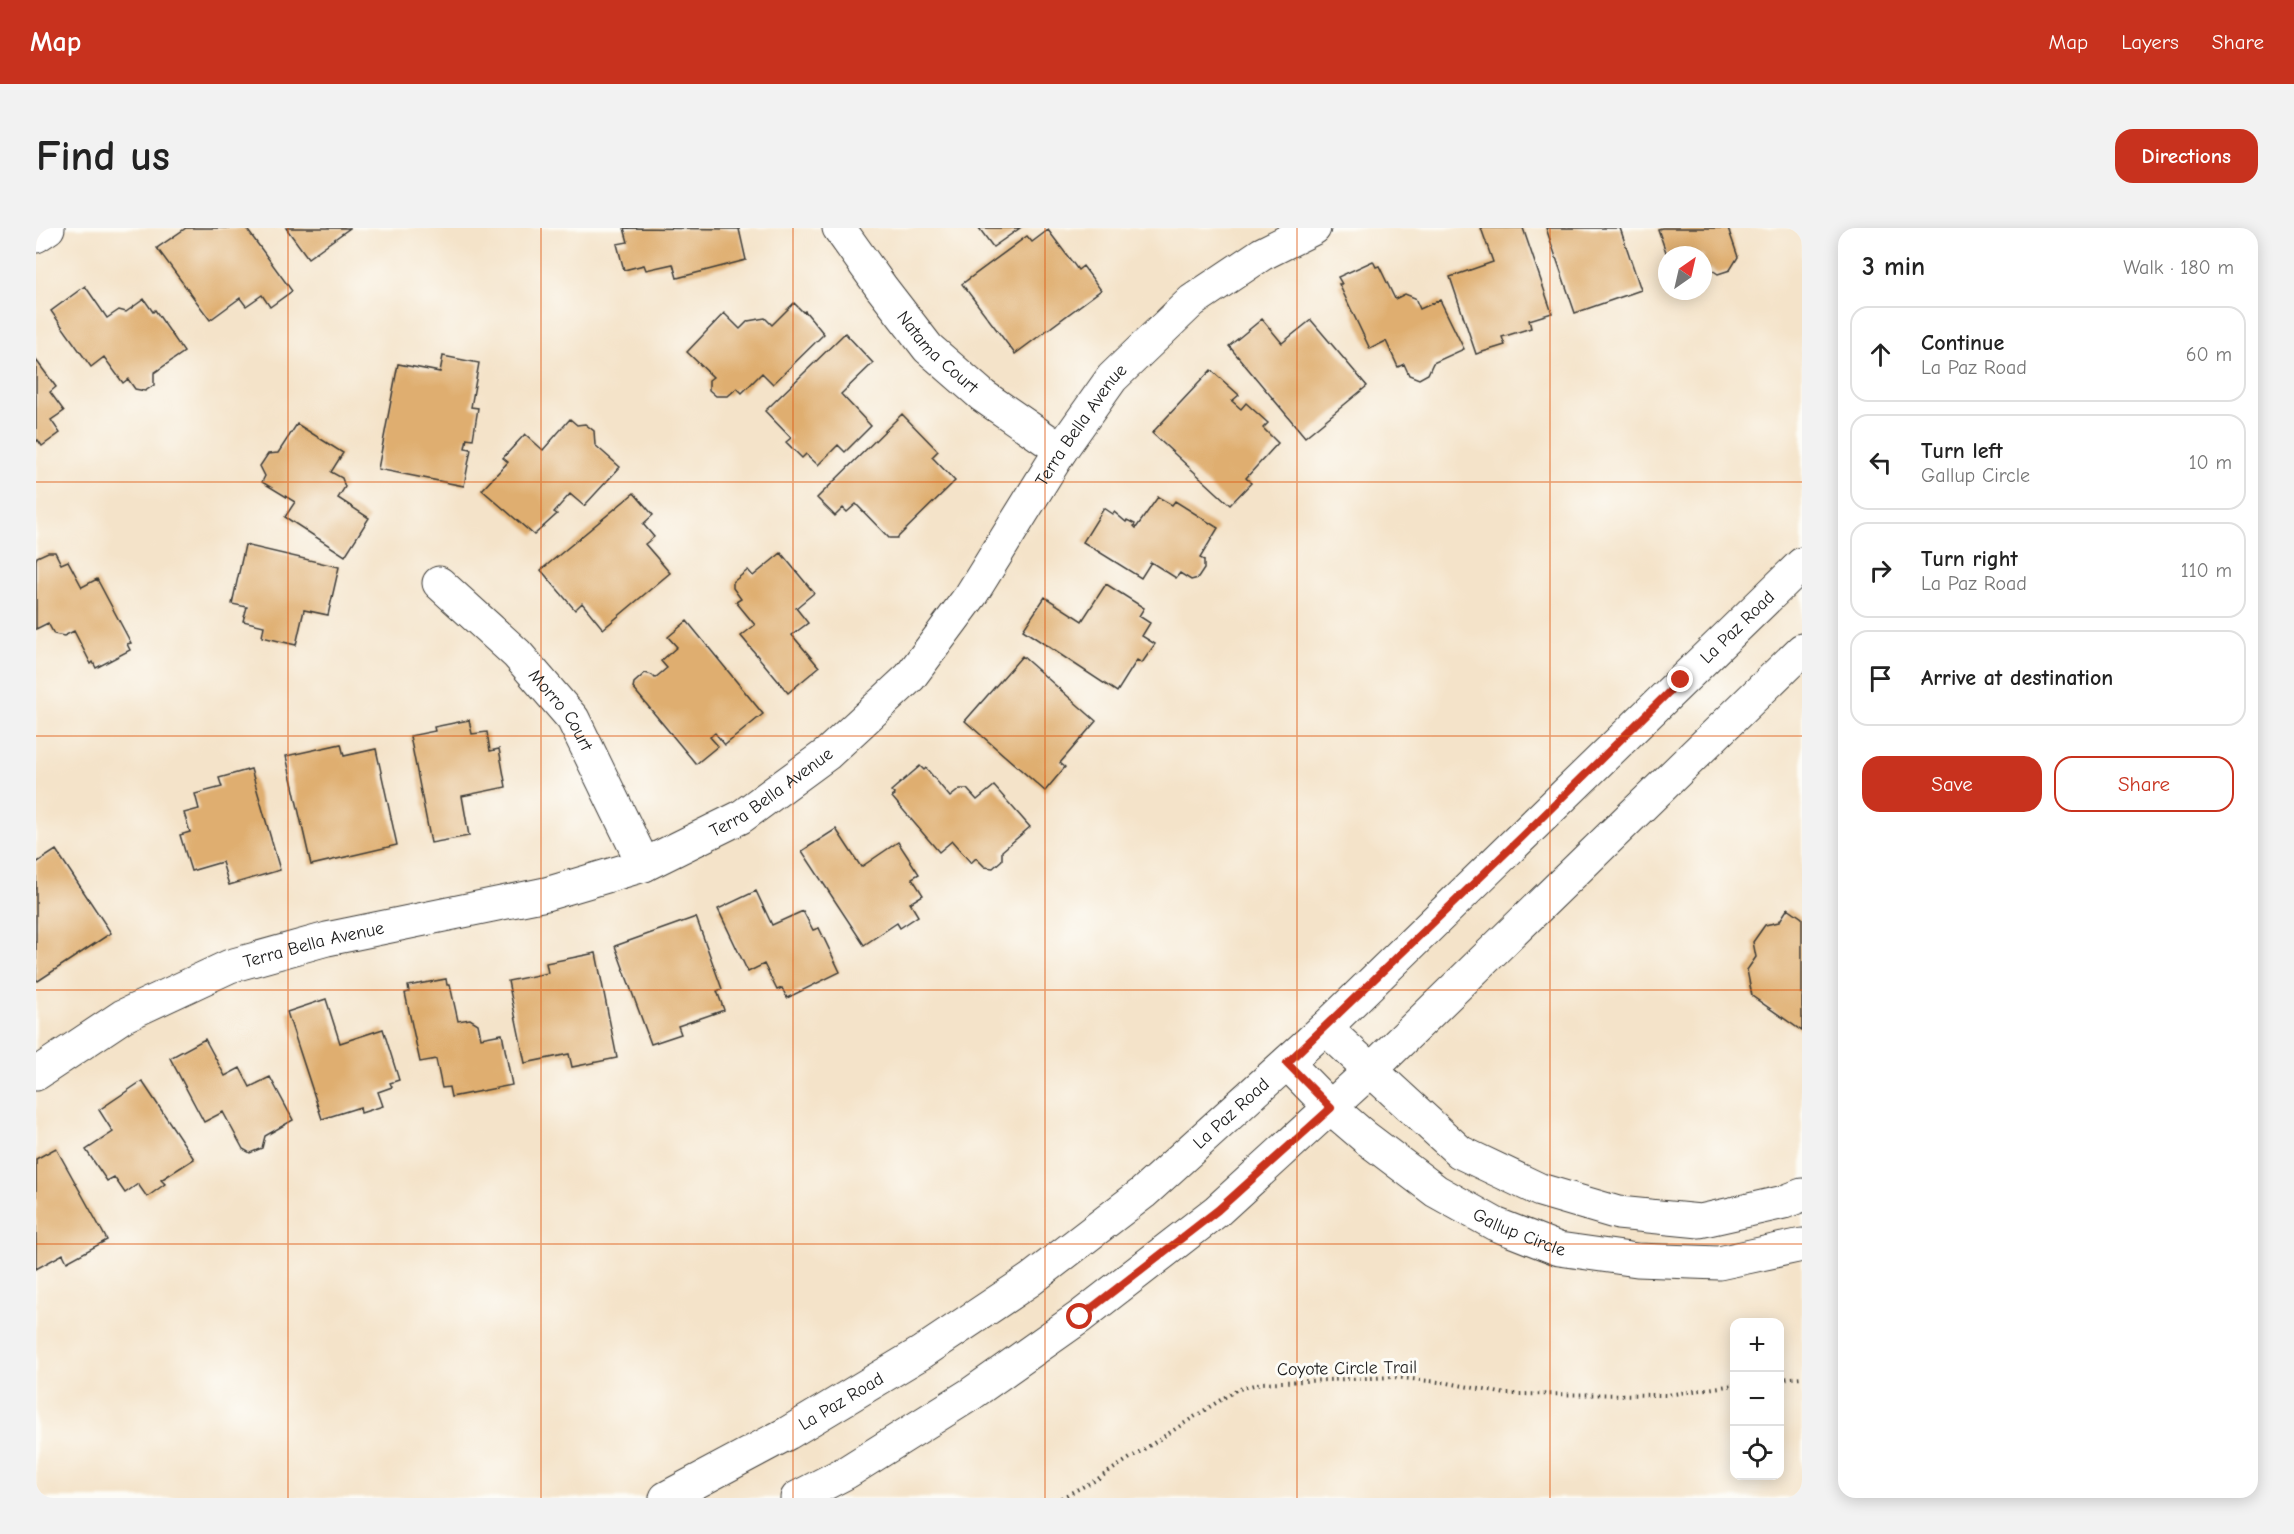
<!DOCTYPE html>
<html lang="en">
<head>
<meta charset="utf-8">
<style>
  body { margin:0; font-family:"Comic Neue",sans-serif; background:#f2f2f2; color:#222 }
  .controls { position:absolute; right:18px; bottom:18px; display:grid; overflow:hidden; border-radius:12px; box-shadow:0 3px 15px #0003 }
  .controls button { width:54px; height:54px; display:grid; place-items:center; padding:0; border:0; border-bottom:2px solid #e0e0e0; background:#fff; color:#222; font:30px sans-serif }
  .compass { position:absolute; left:1622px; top:18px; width:54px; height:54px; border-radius:50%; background:#fff; box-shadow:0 3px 15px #0003; rotate:34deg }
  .stop { position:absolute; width:18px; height:18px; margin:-14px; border:4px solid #c8321e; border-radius:50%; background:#fff }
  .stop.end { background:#c8321e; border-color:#fff; box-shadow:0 2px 6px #0008 }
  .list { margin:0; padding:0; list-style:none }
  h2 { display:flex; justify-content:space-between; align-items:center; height:78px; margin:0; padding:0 24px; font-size:26px }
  h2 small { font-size:20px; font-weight:400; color:#767676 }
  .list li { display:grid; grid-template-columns:39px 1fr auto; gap:18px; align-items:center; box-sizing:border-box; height:96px; margin:0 12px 12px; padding:0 12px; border:2px solid #e0e0e0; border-radius:18px }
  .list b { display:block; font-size:22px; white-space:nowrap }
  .list p { margin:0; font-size:20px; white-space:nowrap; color:#767676 }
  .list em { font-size:20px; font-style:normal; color:#767676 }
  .actions { display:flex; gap:12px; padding:18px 24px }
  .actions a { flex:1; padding:14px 0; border:2px solid #c8321e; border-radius:18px; text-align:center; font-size:21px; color:#c8321e }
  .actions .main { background:#c8321e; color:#fff }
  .icon { flex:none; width:33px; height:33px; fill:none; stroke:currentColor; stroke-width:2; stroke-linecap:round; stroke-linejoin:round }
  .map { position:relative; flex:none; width:1766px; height:1270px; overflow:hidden; border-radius:18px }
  header { display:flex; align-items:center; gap:36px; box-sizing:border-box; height:84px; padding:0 30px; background:#c8321e; color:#fff }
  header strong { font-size:28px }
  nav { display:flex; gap:33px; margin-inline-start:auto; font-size:21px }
  .intro { display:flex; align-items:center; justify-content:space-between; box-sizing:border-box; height:144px; padding:0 36px }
  h1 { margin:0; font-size:42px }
  .button { padding:15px 27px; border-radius:18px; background:#c8321e; color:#fff; font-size:21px; font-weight:700 }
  main { display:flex; gap:36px; padding:0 36px }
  aside { flex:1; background:#fff; border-radius:18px; box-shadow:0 3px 15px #0003 }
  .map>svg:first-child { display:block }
  .building { fill:#dfae6f }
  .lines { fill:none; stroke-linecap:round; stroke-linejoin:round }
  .minor-casing { stroke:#3c3a36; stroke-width:35 }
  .major-casing { stroke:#3c3a36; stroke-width:35 }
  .path { stroke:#3c3a36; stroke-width:4; stroke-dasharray:1.5 4.5; stroke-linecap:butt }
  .minor { stroke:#fff; stroke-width:33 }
  .major { stroke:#fff; stroke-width:33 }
  .route { stroke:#c8321e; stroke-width:8 }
  .grid { fill:none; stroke:#de560d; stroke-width:1.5; stroke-opacity:0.55 }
  .labels { text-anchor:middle; stroke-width:6; stroke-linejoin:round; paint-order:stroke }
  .street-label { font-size:18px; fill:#1c1c1c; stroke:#fdfcf7 }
</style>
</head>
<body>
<header>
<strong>Map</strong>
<nav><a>Map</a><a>Layers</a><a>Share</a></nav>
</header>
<div class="intro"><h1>Find us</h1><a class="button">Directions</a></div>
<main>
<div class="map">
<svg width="1766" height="1270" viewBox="0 0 1766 1270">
  <rect width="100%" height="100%" fill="#fdfcf7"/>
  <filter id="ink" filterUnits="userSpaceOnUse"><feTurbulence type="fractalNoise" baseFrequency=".0167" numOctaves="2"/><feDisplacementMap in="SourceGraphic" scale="12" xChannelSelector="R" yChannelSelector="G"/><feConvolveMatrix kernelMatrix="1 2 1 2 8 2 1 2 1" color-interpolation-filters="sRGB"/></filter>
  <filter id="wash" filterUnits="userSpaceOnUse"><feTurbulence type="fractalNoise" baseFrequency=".008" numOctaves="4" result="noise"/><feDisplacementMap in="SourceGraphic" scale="24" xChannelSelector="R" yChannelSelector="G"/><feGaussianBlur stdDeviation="1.35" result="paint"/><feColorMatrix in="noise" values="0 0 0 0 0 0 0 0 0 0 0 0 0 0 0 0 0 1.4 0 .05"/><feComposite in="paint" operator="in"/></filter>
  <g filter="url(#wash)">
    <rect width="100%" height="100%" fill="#f4e3c9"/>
    <g id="blocks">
      <path class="building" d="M150 0H210L256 63 234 79 226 67 210 78 204 70 174 92 121 20Z
        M250 0H314L272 30Z
        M588 0 703 1 710 32 641 50 637 36 610 42 608 37 588 42 581 16 592 14Z
        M943 0H984L957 19Z
        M1445 0H1487L1516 85 1493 92 1495 100 1466 109 1469 117 1440 126 1414 49 1457 34Z
        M1510 0H1584L1605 62 1539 85Z
        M1626 0H1692L1702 29 1694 42 1682 46 1673 40 1667 42V27H1631L1622 1Z
        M1012 2 1042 42 1047 38 1065 62 979 126 926 56 991 8 996 14Z
        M1337 33 1340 39 1343 38 1359 71 1369 66 1379 70 1384 81 1404 72 1428 121 1397 135 1392 146 1383 151 1373 147 1368 136 1362 139 1350 113 1334 121 1303 56H1306L1302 49Z
        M49 58 71 90 83 82 90 84 108 71 117 84 119 82 148 124 118 145V157L109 163 99 161 92 151 87 155 68 129 55 139 15 83Z
        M758 75 767 84 769 83 788 106 737 156 726 145 706 165 701 160 692 168H680L673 162V152L677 149 651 124 688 85 704 101 712 93 729 90 736 97Z
        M1226 91 1246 115 1275 92 1331 158 1269 209 1193 118Z
        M809 105 837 135 805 166 835 198 809 224 802 217 782 237 770 226 766 230 750 214 755 210 729 183Z
        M407 128 443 135 435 179 442 180 437 211 431 210 429 220 435 221 428 258 342 241 362 136 404 144Z
        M0 132 20 159 14 164 28 183 15 192 24 205 6 218 2 212 0 214Z
        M1175 142 1203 167 1196 173 1205 181 1210 175 1232 195 1227 200 1242 215 1210 250 1215 255 1194 277 1116 205Z
        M866 186 902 223 896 229 919 253 861 310H853L820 276 811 284 807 280 799 288 781 270Z
        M534 191 541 197 549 196 558 203 559 217 584 239 548 278 534 266 518 284 521 286 498 307 446 262 472 234 467 230 489 206 507 222Z
        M261 196 307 225 295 244 306 250 309 259 302 270 333 290 309 328 249 289 259 274 226 254 229 248 224 238 232 226 242 225Z
        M598 265 617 287 607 296 618 309 609 316 634 345 567 401 546 375 539 382 505 342Z
        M1122 269 1136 277 1139 273 1182 300 1164 330 1168 332V341L1162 350 1155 352 1144 345 1140 350 1115 334 1105 350 1047 314 1068 280 1077 286 1078 284 1090 294 1091 292 1099 296 1098 298 1100 300Z
        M209 317 303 339 292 387 268 382 260 417 226 409 228 398 207 393 211 379 196 376Z
        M12 324H19L25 336 32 333 46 359 61 351 95 415 91 416 94 422 60 440 57 434 55 436 38 403 28 408 18 406 12 395 0 401V332L1 329Z
        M745 325 778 365 760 380 772 395 756 407 783 439 752 465 705 408 719 397 700 374 705 371 697 360V354L712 342 717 348Z
        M1070 356 1108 380 1103 388 1114 395 1106 408 1119 416 1106 435 1101 432 1081 464 987 402 1009 369 1046 393Z
        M651 393 727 486 689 517 679 505 674 509 682 518 660 536 597 460 598 455 609 445 616 447 619 450 631 440 625 433 641 419 632 409Z
        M986 428 1060 493 1024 535 1029 539 1009 563 929 493Z
        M433 492 436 506 451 504 454 523 463 521 470 559 426 568 433 608 395 615 374 508 399 503 398 499Z
        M305 516 308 528 340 521 361 617 275 637 250 528Z
        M884 538 888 542 890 540 914 569 924 561H931L941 572 958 558 994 599 966 623V632L957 640 949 639 940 630 935 635 916 613 903 624 856 569 859 567 855 563Z
        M215 541 244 642 193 657 186 634 155 643 144 607 154 604 148 585 163 581 159 566 186 559 183 550Z
        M800 601 825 639 862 614 883 646 876 650 887 667 874 675 882 688 864 700 861 695 828 717 766 623Z
        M20 622 75 705 2 753 0 751V635Z
        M720 663 736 697 767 683 777 702 783 700 804 744 751 770 746 760 741 762 728 736 712 744 682 681Z
        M1752 680 1766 690V803L1716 768 1711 742 1720 729 1717 714 1729 697 1743 694Z
        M660 689 686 761 681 763 688 782 642 798 645 806 615 816 579 718Z
        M560 725 581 830 536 839 533 826 489 835 472 753 512 745 510 735Z
        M410 751 411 757H414L422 793 434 791 442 796 445 810 466 806 476 857 415 869 413 859 406 860 400 831 384 834 369 765 373 764 372 758Z
        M290 771 304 815 347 801 363 852 354 855 356 859 342 864 347 878 325 885 324 879 286 891 251 784Z
        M169 811 189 848 204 840 214 859 234 849 257 892 229 908 226 920 214 925 207 921 187 884 168 894 134 830Z
        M106 853 158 931 125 952 129 956 111 969 102 956 89 965 78 949 71 953 50 922 77 904 63 882Z
        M20 920 71 1012 31 1034 27 1026 0 1041V931Z"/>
    </g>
  </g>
  <g filter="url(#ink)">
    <use href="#blocks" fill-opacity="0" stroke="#3c3a36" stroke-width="1.5"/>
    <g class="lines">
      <g class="minor-casing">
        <g id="minor">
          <path id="s1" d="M803 0 845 59 892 120 947 168 1025 222"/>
          <path d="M0 8 12 0"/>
          <path id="s2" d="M403 355 481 426 537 491 608 637"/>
          <path d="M1289 800 1424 924 1504 962 1582 985 1664 993 1748 974 1766 967"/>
          <path id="s3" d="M1251 835 1295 880 1330 910 1400 963 1459 996 1523 1021 1601 1032 1683 1035 1766 1017"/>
          <path id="s4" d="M0 846 87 788 194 738 291 711 510 666 608 637 705 589 791 526 874 449 935 367 1025 222 1076 150 1156 73 1226 26 1278 0"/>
        </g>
      </g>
      <g class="major-casing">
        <g id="major">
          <path id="s5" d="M630 1270 752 1205 885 1125 994 1052 1107 965 1289 800 1766 336"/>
          <path d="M761 1270 811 1244 935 1166 1044 1089 1182 982 1335 842 1766 422"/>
        </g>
      </g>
      <path class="path" d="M1744 1151 1766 1149
        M1025 1270 1060 1252 1200 1162 1225 1155 1357 1149 1412 1155 1470 1166 1631 1167 1698 1157"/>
      <use href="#minor" class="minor"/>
      <use href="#major" class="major"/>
    </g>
  </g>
  <g class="lines" filter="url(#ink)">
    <path class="route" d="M1044 1089 1182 982 1295 880 1251 835 1486 609 1645 452"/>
  </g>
  <path class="grid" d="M252 0V1270M505 0V1270M757 0V1270M1009 0V1270M1261 0V1270M1514 0V1270M0 254H1766M0 508H1766M0 762H1766M0 1016H1766"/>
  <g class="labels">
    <g class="street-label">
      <text dy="6" stroke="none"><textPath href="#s1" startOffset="159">Natama Court</textPath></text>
      <text dy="6" stroke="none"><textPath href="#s4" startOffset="1282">Terra Bella Avenue</textPath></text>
      <text dy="6" stroke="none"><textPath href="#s5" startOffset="1388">La Paz Road</textPath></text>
      <text dy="6" stroke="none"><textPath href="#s2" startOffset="177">Morro Court</textPath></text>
      <text dy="6" stroke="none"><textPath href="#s4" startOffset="796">Terra Bella Avenue</textPath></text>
      <text dy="6" stroke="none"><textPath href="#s4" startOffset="309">Terra Bella Avenue</textPath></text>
      <text dy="6" stroke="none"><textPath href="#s5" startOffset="686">La Paz Road</textPath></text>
      <text dy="6" stroke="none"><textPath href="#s3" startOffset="290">Gallup Circle</textPath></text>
      <text transform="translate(1311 1140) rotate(-1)" y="6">Coyote Circle Trail</text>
      <text dy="6" stroke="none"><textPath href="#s5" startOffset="200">La Paz Road</textPath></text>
    </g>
  </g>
</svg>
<div class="controls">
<button>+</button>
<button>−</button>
<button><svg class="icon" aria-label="locate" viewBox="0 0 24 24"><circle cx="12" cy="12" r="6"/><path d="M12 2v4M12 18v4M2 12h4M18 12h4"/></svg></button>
</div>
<svg class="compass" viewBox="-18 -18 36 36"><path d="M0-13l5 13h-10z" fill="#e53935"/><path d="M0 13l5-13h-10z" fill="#767676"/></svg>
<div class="stop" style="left:1044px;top:1089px"></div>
<div class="stop end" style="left:1645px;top:452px"></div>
</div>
<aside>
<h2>3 min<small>Walk · 180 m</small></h2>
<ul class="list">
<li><svg class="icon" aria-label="ahead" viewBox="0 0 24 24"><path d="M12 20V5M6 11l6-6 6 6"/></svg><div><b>Continue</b><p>La Paz Road</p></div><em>60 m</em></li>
<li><svg class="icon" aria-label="left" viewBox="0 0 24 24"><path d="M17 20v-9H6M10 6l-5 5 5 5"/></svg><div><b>Turn left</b><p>Gallup Circle</p></div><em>10 m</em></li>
<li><svg class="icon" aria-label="right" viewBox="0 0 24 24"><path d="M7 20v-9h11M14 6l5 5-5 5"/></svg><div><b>Turn right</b><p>La Paz Road</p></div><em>110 m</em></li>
<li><svg class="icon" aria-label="arrive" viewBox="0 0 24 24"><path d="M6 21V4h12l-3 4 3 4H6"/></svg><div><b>Arrive at destination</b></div></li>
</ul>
<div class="actions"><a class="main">Save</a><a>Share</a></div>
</aside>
</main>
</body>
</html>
